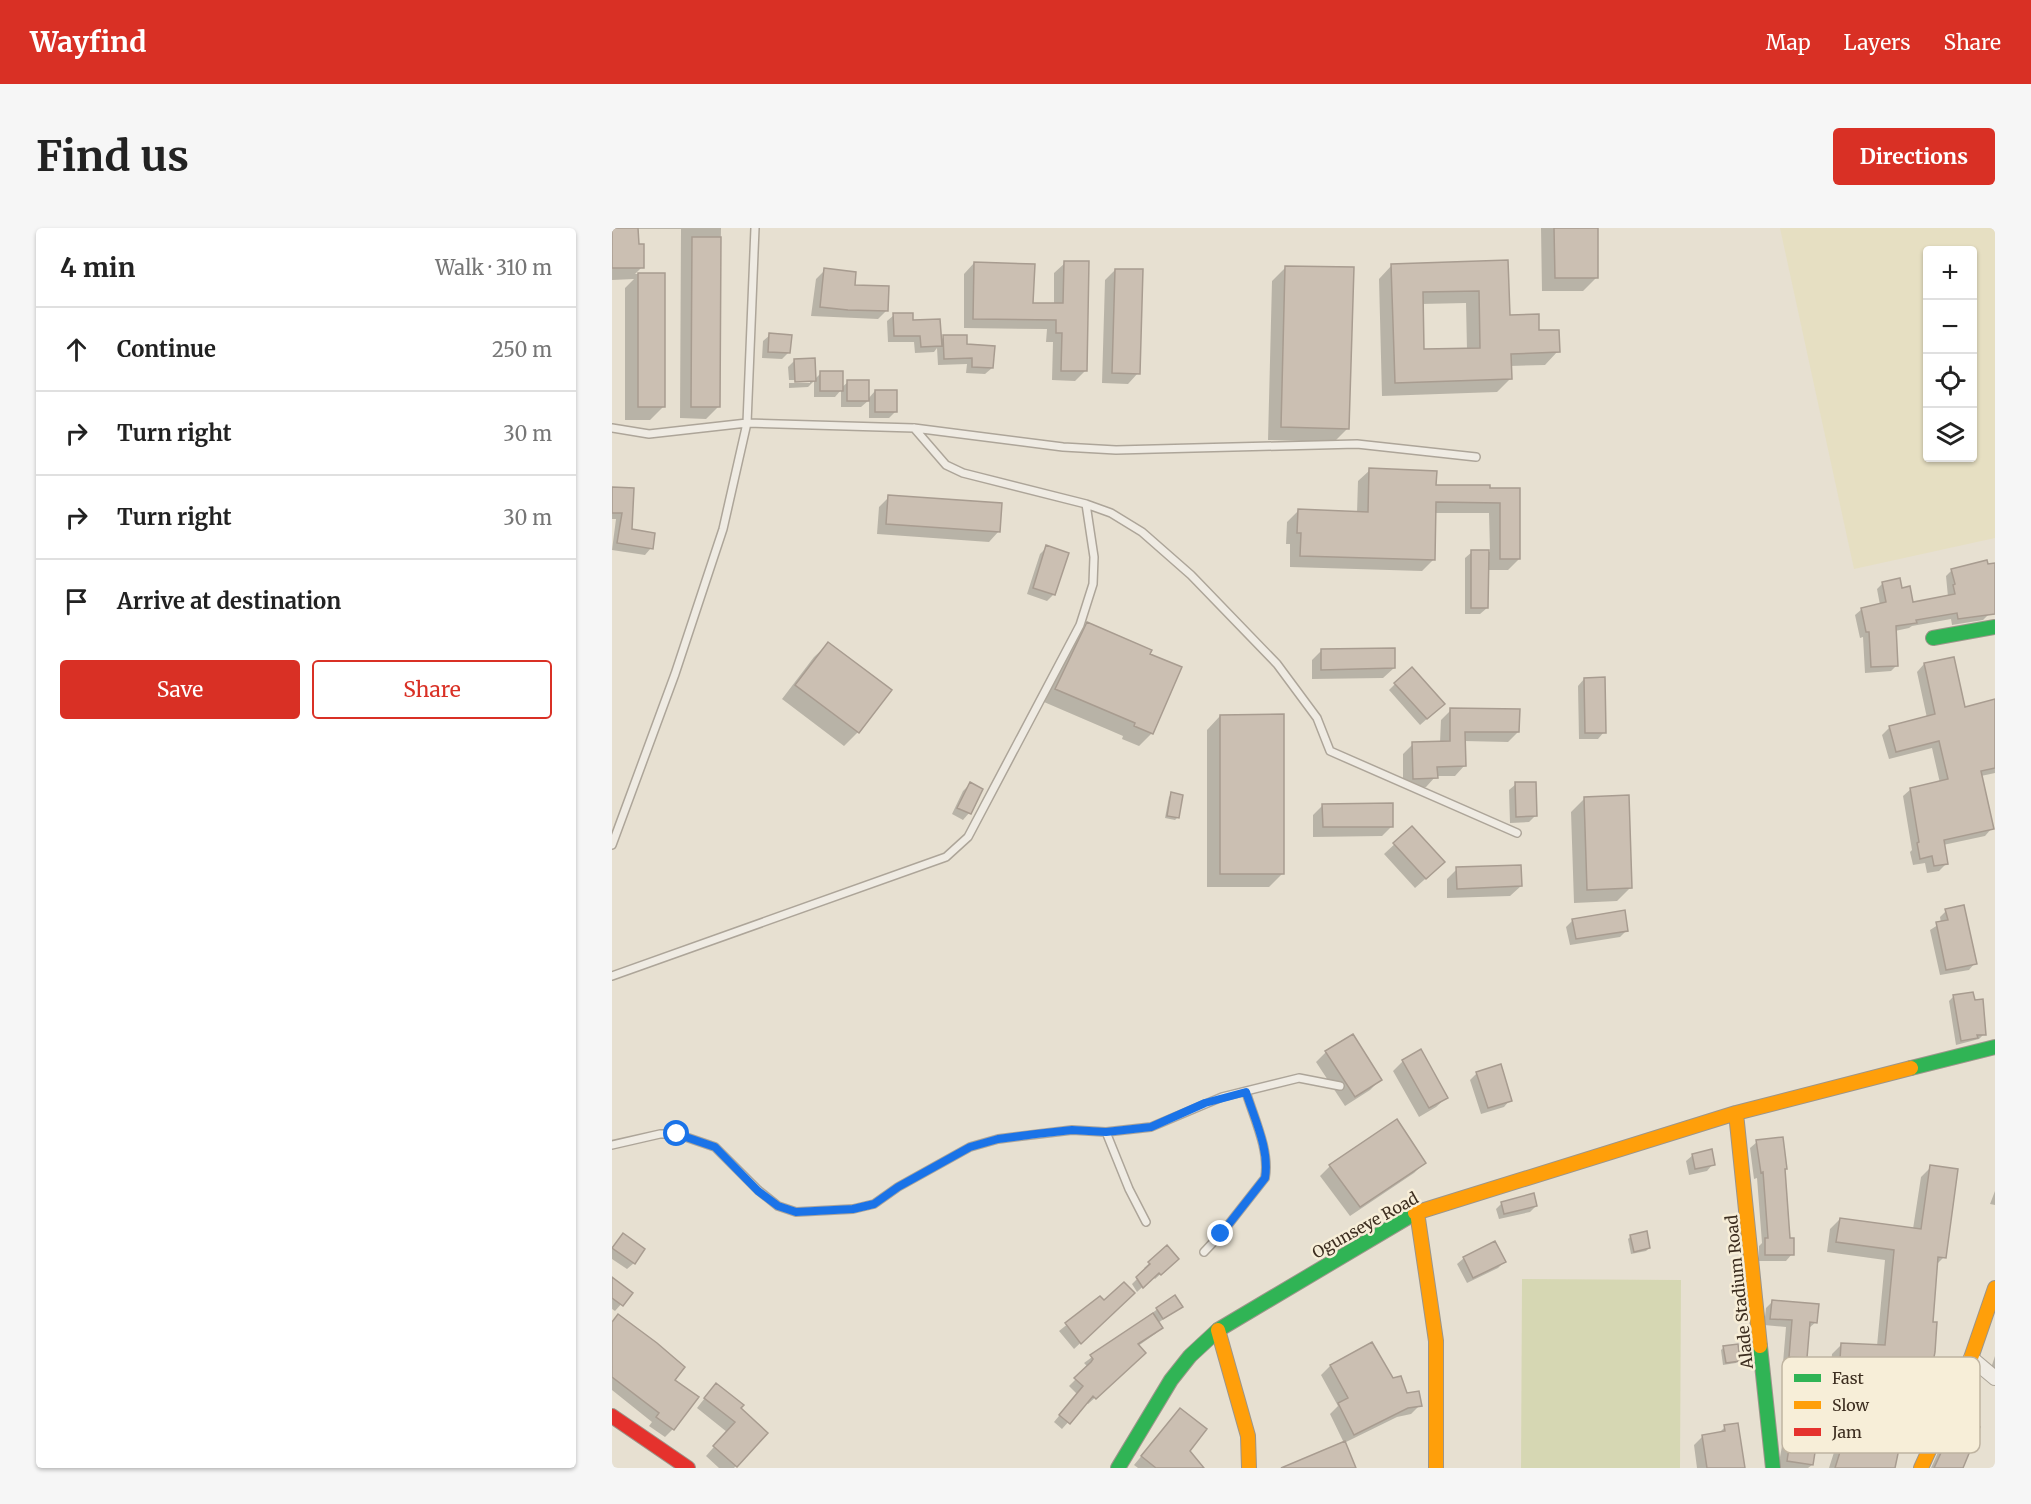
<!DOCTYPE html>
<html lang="en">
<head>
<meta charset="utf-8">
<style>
  body { margin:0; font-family:Merriweather,serif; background:#f6f6f6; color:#222 }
  .controls { position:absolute; right:18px; top:18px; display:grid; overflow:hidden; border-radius:6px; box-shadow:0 2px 4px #0004 }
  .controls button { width:54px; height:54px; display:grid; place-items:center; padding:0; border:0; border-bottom:2px solid #e0e0e0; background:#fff; color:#222; font:30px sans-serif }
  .stop { position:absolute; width:18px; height:18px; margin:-14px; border:4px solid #1a73e8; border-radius:50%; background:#fff }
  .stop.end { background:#1a73e8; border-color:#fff; box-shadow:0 2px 6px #0008 }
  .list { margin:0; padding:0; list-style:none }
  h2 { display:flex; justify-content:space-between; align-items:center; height:78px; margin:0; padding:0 24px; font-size:26px }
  h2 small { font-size:20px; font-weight:400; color:#767676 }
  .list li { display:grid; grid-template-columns:39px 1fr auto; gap:18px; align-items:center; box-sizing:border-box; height:84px; padding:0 24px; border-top:2px solid #e0e0e0 }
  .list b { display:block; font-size:22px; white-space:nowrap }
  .list em { font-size:20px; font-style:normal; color:#767676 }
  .actions { display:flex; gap:12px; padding:18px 24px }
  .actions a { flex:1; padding:14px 0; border:2px solid #d93025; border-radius:6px; text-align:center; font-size:21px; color:#d93025 }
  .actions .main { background:#d93025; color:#fff }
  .icon { flex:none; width:33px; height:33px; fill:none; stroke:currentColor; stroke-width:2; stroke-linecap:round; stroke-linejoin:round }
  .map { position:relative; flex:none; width:1383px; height:1240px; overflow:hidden; border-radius:6px }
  header { display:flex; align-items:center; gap:36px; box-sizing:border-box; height:84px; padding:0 30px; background:#d93025; color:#fff }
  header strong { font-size:28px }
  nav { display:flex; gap:33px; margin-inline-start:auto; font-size:21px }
  .intro { display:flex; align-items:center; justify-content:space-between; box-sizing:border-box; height:144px; padding:0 36px }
  h1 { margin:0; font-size:42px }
  .button { padding:15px 27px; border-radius:6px; background:#d93025; color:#fff; font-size:21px; font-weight:700 }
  main { display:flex; gap:36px; padding:0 36px }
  aside { flex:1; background:#fff; border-radius:6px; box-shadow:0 2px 4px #0004 }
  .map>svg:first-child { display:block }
  .farmland { fill:#e6dfc2; fill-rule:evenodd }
  .green { fill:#d6d7b3 }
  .shadow { fill:#0003; fill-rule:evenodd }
  .building { fill:#cbbfb2; stroke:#a89c90; stroke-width:1.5; fill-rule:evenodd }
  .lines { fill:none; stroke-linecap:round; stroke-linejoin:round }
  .lane-casing { stroke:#ada599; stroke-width:10 }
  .street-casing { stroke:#ada599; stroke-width:16 }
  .fast-casing { stroke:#9c958a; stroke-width:16 }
  .slow-casing { stroke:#9c958a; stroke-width:16 }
  .jam-casing { stroke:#9c958a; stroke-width:16 }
  .lane { stroke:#efebe3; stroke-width:7 }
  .street { stroke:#efebe3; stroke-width:14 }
  .fast { stroke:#30b455; stroke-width:14 }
  .slow { stroke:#ff9f0a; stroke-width:14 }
  .jam { stroke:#e5322d; stroke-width:14 }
  .route { stroke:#1a73e8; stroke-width:8 }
  .labels { text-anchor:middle; stroke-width:5; stroke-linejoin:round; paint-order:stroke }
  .street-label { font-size:16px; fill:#3d2e20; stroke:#f7eed8 }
  .key { fill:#f7eed8; stroke:#bfb4a1; stroke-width:1.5 }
  .key-label { font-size:16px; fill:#3d2e20 }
</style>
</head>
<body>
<header>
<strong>Wayfind</strong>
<nav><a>Map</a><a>Layers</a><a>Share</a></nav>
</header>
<div class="intro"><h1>Find us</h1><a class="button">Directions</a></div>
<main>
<aside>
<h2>4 min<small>Walk · 310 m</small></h2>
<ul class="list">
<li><svg class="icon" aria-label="ahead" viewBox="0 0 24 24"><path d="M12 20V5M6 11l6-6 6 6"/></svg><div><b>Continue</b></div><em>250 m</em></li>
<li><svg class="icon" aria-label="right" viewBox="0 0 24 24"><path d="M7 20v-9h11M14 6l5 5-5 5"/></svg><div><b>Turn right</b></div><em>30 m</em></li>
<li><svg class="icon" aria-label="right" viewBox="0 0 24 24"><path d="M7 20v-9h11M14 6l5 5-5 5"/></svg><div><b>Turn right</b></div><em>30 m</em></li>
<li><svg class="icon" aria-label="arrive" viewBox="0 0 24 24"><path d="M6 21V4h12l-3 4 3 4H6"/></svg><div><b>Arrive at destination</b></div></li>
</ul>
<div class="actions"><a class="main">Save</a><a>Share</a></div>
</aside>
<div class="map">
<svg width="1383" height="1240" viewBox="0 0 1383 1240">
  <rect width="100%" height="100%" fill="#e7e0d1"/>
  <path class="farmland" d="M1168 0H1383V310L1242 341ZM1316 22H1360V230H1316Z"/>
  <path class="green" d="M910 1051 1069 1052 1068 1240H909Z"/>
  <path class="shadow" d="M0 0H109L106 179 94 191 68 190 69 1H25L30 39 23 46H52V178L38 192H13V60L22 51 0 52Z
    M929 0H984L985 49 971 63H930Z
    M895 34 896 89 926 104 946 123 933 137 898 138V151L885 164 770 168 767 51 780 37ZM854 75 855 122 810 123 809 76Z
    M362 35 420 76 442 77V45L453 35 474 142 463 153 440 152 441 114H434L435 101 352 100V46Z
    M674 39 736 200 722 214 656 212 660 53Z
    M213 42 241 58 275 82 266 91 199 88 204 51Z
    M503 42 526 145 516 156 490 155 493 52Z
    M282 87 300 94 328 113 332 109 354 118 380 140 373 146 354 145 355 136 326 137 325 120 322 124 303 125 302 114H276L275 93Z
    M158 107 177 124 170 131 150 130 151 113Z
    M183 132 203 151 209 145 229 160 236 154 256 171 263 163 284 183 277 190H257V172L249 179H229V162L223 169H202V153L196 159 177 160V155H198V152H177L176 139Z
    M758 242 823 258 906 262 907 331 896 342H875V380L868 386H853V330L860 324H878L877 285H822L821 332 810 343 678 339V316H674L675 294 686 283 745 285 746 253Z
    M0 260 19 302 39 320 33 327 0 322 4 291H0Z
    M277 269 387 303 377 314 265 306 267 279Z
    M435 319 442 366 435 373 415 366 428 326Z
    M1383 336V384L1377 386 1371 392 1340 397 1339 391 1300 398 1297 400 1283 403 1285 437 1279 443 1253 445 1251 409 1248 410 1243 387 1250 381 1268 377 1265 361 1271 355 1288 361 1299 375 1336 369 1334 348 1340 342Z
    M475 396 540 505 527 518 510 511 511 508 432 474 462 409Z
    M216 416 278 463 246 504 232 518 170 471 202 429Z
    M710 422 782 440 771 450 700 451V432Z
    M1312 436 1351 481 1383 473V545L1369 548 1380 600 1373 608 1331 617 1335 635 1327 643 1315 645 1313 635 1301 637 1298 624 1300 622 1291 568 1299 561 1328 555 1320 520 1277 531 1270 507 1278 499 1315 490 1305 444Z
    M972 451 992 504 986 511H967L966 458Z
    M783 456 825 482 808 497 777 462Z
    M839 482 906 504 896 514 852 513 853 537 843 548H824L814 559 791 560V526L801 516 828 515 829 492Z
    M608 488 671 645 657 659H595V502Z
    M358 556 369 562 357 585 351 592 340 586 351 563Z
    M904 556 924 587 917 594 898 595 897 562Z
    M560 566 566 589 563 592 553 590 557 569Z
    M973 570 1018 660 1005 673 962 675 959 584Z
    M711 577 780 598 770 608 701 609V587Z
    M800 600 821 644 803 660 772 626Z
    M845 641 909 658 898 668 835 670V651Z
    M1334 683 1363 735 1357 742 1328 747 1318 702 1329 695 1328 689Z
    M961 692 1015 702 1008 709 958 717 954 699Z
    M1342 768 1372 806 1367 811 1344 817 1337 773Z
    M714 824 768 852 758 862 733 878 704 834Z
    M791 833 835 869 824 879 807 889 781 843Z
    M865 845 898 872 892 879 869 886 858 852Z
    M1145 914 1174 941 1171 943 1177 1012 1180 1026 1174 1033H1147V1018L1150 1015 1145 950 1142 951 1138 920Z
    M1081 927 1101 936 1095 943 1077 947 1074 933Z
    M812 935 802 945 738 988 708 948 718 938Z
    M1319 939 1332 1029 1324 1037 1315 1160 1305 1170H1302L1297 1192 1290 1200 1281 1240H1217L1224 1218 1203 1216 1200 1237 1196 1240H1166L1170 1218 1175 1213 1180 1156 1190 1146 1218 1150 1220 1126 1230 1116 1265 1118 1273 1032 1215 1024 1218 1001 1228 991 1301 1001 1309 949Z
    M1383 963V977L1378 976Z
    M890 975 924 978 918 984 887 991 884 981Z
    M1019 1008 1037 1020 1034 1023 1019 1026 1016 1011Z
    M5 1014 22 1035 15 1041 0 1031V1021Z
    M555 1019 565 1031 543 1051 541 1049 525 1064 520 1056 534 1042 532 1040Z
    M852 1030 892 1034 886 1040 855 1055 845 1036Z
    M0 1051 19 1065 3 1083 0 1081Z
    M521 1065 462 1121 447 1103 488 1070 492 1075Z
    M562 1069 569 1079 546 1095 549 1100 543 1106 526 1118 525 1132 476 1176 474 1174 450 1201 442 1194 465 1166 457 1158 473 1142 475 1138 472 1135Z
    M1160 1074 1204 1094 1197 1100 1194 1129 1187 1136 1171 1135 1174 1099 1152 1097 1154 1080Z
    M0 1094 61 1152V1201L53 1209 37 1198 40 1194 0 1162Z
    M759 1116 780 1152 794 1167 808 1177 799 1186 785 1189 732 1215 743 1240H672L732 1215 718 1186 726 1178 709 1147 718 1138Z
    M1112 1119 1127 1132 1124 1135 1111 1137 1109 1122Z
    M1383 1128V1141L1379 1140Z
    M96 1166 127 1181 154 1205 122 1240H107L94 1228 115 1204 85 1180Z
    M561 1190 576 1223 590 1240H526L522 1237Z
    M1345 1191 1349 1240H1319L1337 1200Z
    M1113 1199 1132 1240H1085L1082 1217 1091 1208 1106 1206Z"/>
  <path class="building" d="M0 0H26L27 16H32V40H0Z
    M942 0H986V50H943Z
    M80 9H109L108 179H79Z
    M896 32 898 87 927 86V102H947L948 124 899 126 900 151 783 155 779 36ZM867 63 868 120 812 121 811 64Z
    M452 33H477L475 143H449L450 105H444V92L361 91 362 34 423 36 421 75H451Z
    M673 38 742 39 737 201 669 199Z
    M212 40 244 44 243 57 277 58 276 83 236 82 208 79Z
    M503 41H531L528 146 500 145Z
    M26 45H53V179H26Z
    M281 85H301V92L328 91 330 118 309 119 308 108H282Z
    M157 105 180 107 178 125 156 124Z
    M331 107H355V116L383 118 381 140 360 139V130L332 131Z
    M203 130 204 153 183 154 182 131Z
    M208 143H231V163H208Z
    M235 152H257V173H235Z
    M263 162H285V184H263Z
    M757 240 825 243 824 257H878V260H908V331H888V275L824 274 823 332 688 328 689 305H685L686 281 756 284Z
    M0 259 22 260 20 301 43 305 41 321 5 315 10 285H0Z
    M276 267 390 275 388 304 274 296Z
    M434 317 457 325 443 367 421 360Z
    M859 322H877L876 380H859Z
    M1375 332 1376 336 1383 335V386L1346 391 1345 385 1304 392 1305 395 1284 398 1286 438 1259 439 1257 404H1254L1249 380 1274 374 1270 354 1288 350 1290 360 1298 358 1301 374 1343 366 1341 357 1343 356 1339 341Z
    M475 394 540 422 538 426 570 439 541 506 522 498 523 495 443 461Z
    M216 414 280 462 247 505 183 457Z
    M783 420V440L709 442V421Z
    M1342 429 1353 479 1383 471V540L1369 543 1382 601 1332 612 1336 636 1322 638 1320 628 1308 631 1305 615 1307 614 1298 560 1336 551 1327 513 1284 524 1277 498 1323 486 1312 435Z
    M800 439 833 476 815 491 782 455Z
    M993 449 994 505H973L972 450Z
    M838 480 908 481 907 504H853L854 538 825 539 826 550 801 551 800 514 838 513Z
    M672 486V646H608V487Z
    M358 554 371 561 359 586 345 580Z
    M903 554H924L925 588 904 589Z
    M559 564 571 567 567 590 555 588Z
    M1017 567 1020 660 975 662 972 569Z
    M781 575V599H711L710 576Z
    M800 598 833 634 814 651 781 615Z
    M909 637 910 658 845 661 844 639Z
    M1352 677 1365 736 1334 742 1324 694 1336 692 1333 681Z
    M1013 682 1016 703 964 711 960 691Z
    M1361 764 1363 772 1371 771 1374 807H1365L1366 810 1349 813 1341 767Z
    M741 806 770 852 743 869 713 823Z
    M809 821 836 870 817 880 790 832Z
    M889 836 900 873 876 880 864 844Z
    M785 891 814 935 748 979 717 937Z
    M1171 909 1175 941H1173L1178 1010H1182V1027H1153V1010H1156L1151 944 1149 945 1144 912Z
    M1100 921 1103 937 1083 941 1080 926Z
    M1318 937 1346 941 1334 1030 1326 1029 1321 1094H1325L1323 1124 1316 1161 1306 1159 1299 1193 1293 1192 1283 1240H1223L1233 1208 1206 1206 1201 1237 1175 1233 1179 1207 1184 1208 1190 1144 1227 1149 1229 1115 1273 1117 1282 1022 1224 1014 1228 990 1309 1001Z
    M922 965 925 978 892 986 889 974Z
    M1035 1003 1038 1020 1022 1024 1018 1007Z
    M11 1005 33 1021 23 1036 0 1020Z
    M883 1013 894 1034 861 1050 851 1029Z
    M555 1017 567 1031 549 1047 547 1045 531 1060 524 1049 538 1036 536 1034Z
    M0 1049 21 1065 11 1078 0 1070Z
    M512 1054 523 1065 469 1116 453 1095 488 1068 492 1072Z
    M563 1067 571 1079 551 1091 544 1080Z
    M1160 1072 1207 1076 1205 1095 1198 1094 1195 1130 1177 1129 1180 1092 1158 1091Z
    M541 1085 551 1100 526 1116 534 1125 484 1171 481 1168 458 1196 447 1187 471 1158 462 1150 479 1134 481 1131 478 1127Z
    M6 1086 45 1115 73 1139 63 1152 87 1169 62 1202 44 1189 47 1185 0 1149V1094Z
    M760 1114 781 1150 789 1148 795 1165 807 1163 810 1178 796 1180 742 1207 726 1175 736 1170 718 1137Z
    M1126 1116 1128 1133 1114 1135 1111 1118Z
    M104 1155 132 1177 129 1180 156 1205 125 1239 101 1218 123 1194 92 1170Z
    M568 1180 595 1201 578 1223 592 1240H544L529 1228Z
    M1345 1190 1368 1199 1351 1240H1322Z
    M1126 1195 1133 1240H1095L1090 1207 1113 1203 1112 1197Z
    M733 1213 744 1240H669Z"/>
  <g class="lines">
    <g class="lane-casing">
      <path id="lane" d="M0 200 37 206 135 195 302 200 451 219 504 222 745 216 864 229
        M302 200 334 237 351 245 474 276 499 285 530 304 579 347 665 436 705 490 718 523 905 605
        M0 617 63 446 111 301 135 195 143 0
        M0 748 334 629 356 609 468 397 481 356 482 329 474 276
        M494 904 517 961 534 994
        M0 917 48 906H65L103 919 146 962 166 978 184 984 241 981 262 976 286 959 358 919 386 911 460 902 494 904 539 899 610 869 687 850 728 858
        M592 1024 609 1006 653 950C658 923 642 890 634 864"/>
    </g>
    <g class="street-casing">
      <path id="street" d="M1359 1130 1383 1150"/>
    </g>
    <g class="fast-casing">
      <path id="fast" d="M1321 410 1383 399
        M1299 840 1383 819
        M1148 1118 1161 1240
        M506 1240 559 1152 578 1128 606 1102 803 985"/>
    </g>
    <g class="slow-casing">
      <path id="slow" d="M1124 885 1148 1118
        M805 984 824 1113V1240
        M803 985 1124 885 1299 840
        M606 1102 636 1208 637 1240
        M1309 1240 1359 1130 1383 1060"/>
    </g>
    <g class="jam-casing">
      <path id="jam" d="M0 1188 76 1240"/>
    </g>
    <use href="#lane" class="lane"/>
    <use href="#street" class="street"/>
    <use href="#fast" class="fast"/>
    <use href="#slow" class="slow"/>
    <use href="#jam" class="jam"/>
  </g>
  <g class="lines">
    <path class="route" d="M65 906 103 919 146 963 166 978 184 984 241 981 262 976 286 959 358 919 386 911 424 906 460 902 494 904 539 899 593 875 634 864C642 890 658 922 653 950L609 1006"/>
  </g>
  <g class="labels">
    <g class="street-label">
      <text transform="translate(753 997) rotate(-29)" y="6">Ogunseye Road</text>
      <text transform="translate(1127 1064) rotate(-96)" y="6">Alade Stadium Road</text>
    </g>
  </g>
  <rect x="1170" y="1129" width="198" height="96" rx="9" class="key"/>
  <rect x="1182" y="1146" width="27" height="8" fill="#30b455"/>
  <rect x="1182" y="1173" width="27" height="8" fill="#ff9f0a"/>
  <rect x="1182" y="1200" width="27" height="8" fill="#e5322d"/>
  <g class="key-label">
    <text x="1220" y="1156">Fast</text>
    <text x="1220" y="1183">Slow</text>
    <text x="1220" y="1210">Jam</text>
  </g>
</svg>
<div class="controls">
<button>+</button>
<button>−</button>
<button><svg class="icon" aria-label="locate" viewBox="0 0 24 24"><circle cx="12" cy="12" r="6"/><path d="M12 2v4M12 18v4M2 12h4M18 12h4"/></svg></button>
<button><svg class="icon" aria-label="layers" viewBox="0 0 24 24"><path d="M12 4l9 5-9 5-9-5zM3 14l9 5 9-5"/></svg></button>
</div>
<div class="stop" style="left:65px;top:906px"></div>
<div class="stop end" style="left:609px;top:1006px"></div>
</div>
</main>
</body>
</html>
